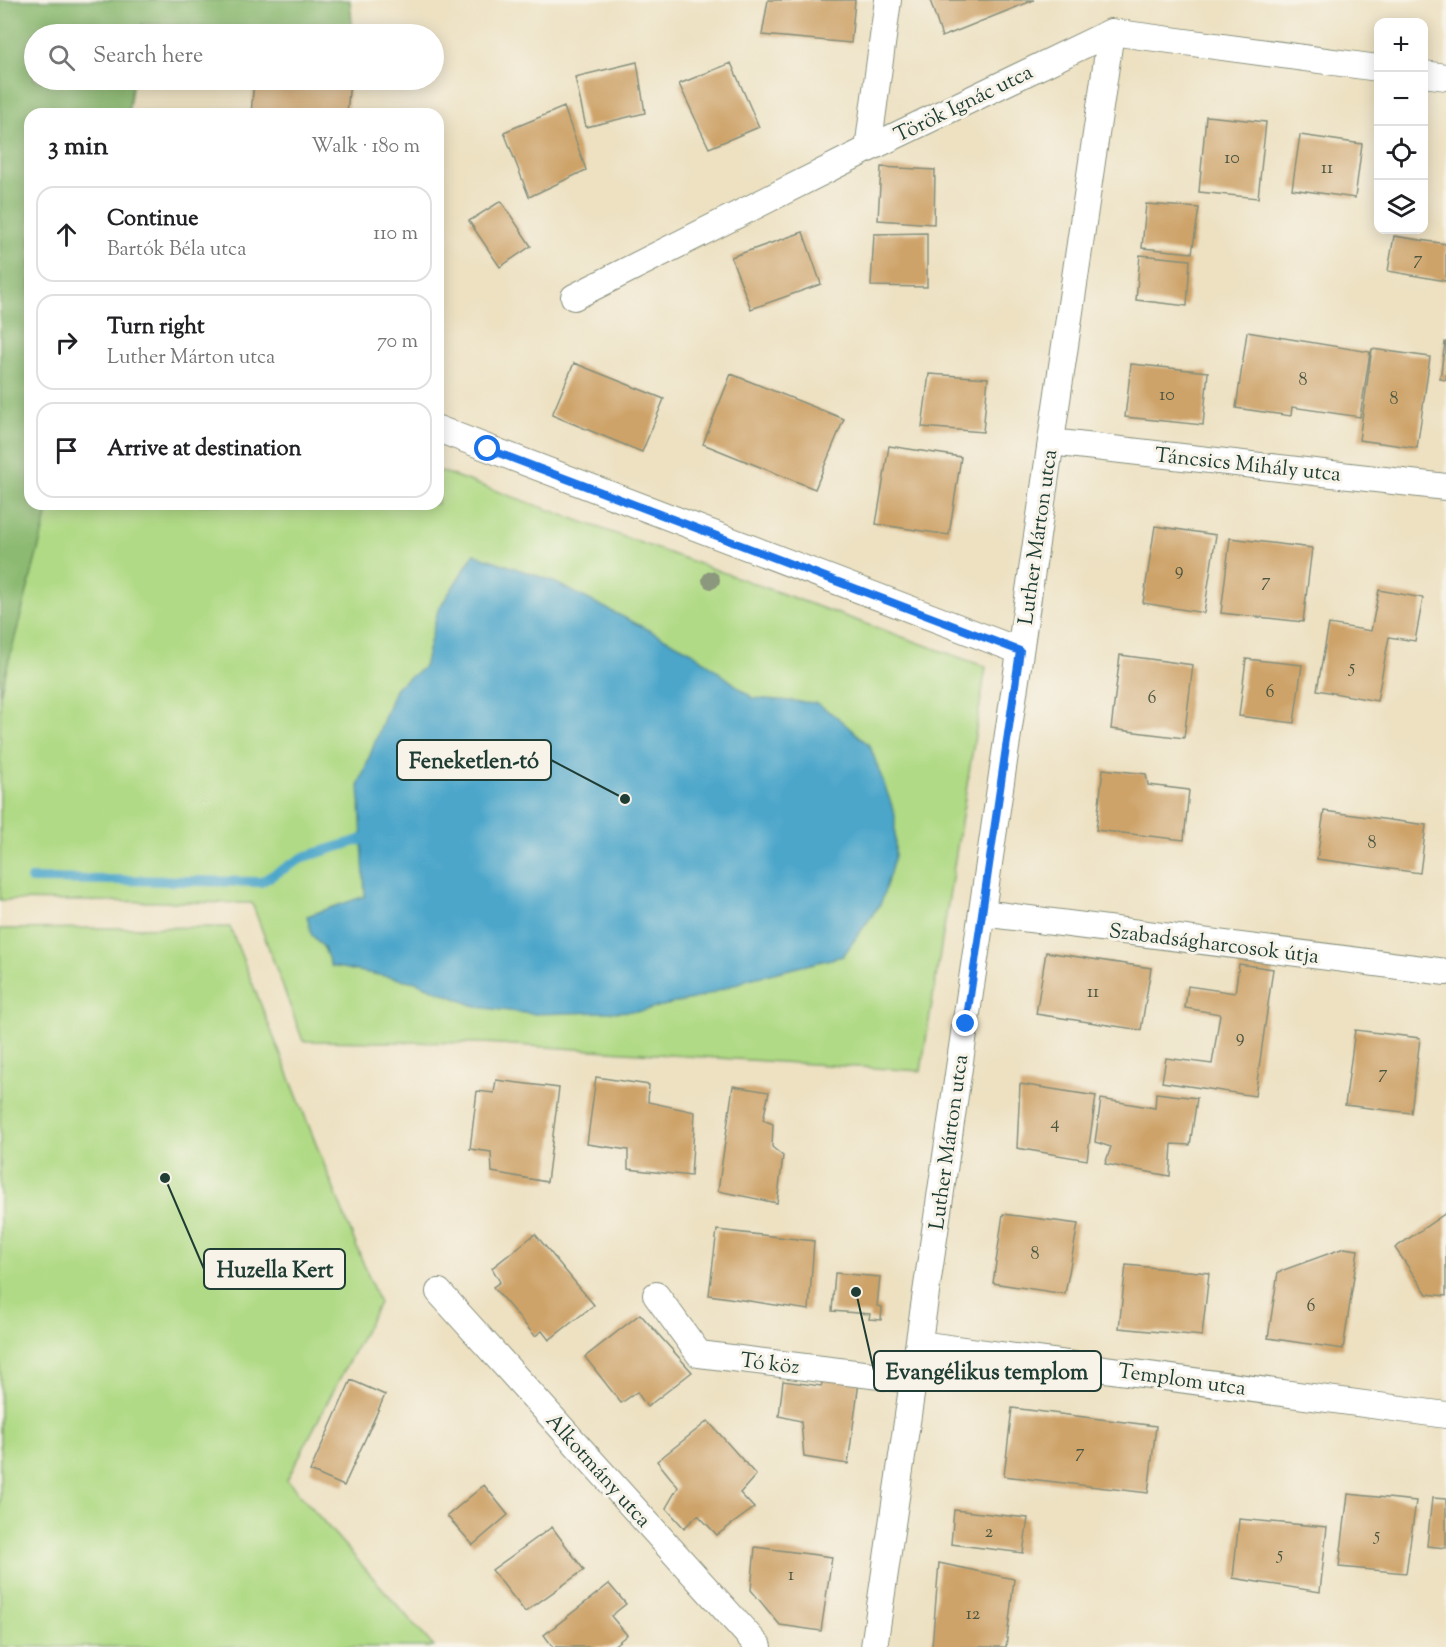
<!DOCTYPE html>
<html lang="en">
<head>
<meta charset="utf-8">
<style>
  body { margin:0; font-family:"Sorts Mill Goudy",serif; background:#f6f6f6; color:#202124 }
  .controls { position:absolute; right:18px; top:18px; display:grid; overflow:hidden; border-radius:12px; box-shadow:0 3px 15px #0003 }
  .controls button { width:54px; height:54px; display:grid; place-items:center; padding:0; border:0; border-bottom:2px solid #e0e0e0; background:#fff; color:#202124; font:30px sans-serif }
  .stop { position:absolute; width:18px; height:18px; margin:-14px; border:4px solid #1a73e8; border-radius:50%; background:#fff }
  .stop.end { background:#1a73e8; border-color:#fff; box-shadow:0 2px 6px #0008 }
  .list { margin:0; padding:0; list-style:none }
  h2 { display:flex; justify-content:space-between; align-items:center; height:78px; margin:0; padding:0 24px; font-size:26px }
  h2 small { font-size:20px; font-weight:400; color:#757577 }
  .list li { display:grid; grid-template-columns:39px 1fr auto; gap:18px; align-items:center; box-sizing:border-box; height:96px; margin:0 12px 12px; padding:0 12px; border:2px solid #e0e0e0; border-radius:18px }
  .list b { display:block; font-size:22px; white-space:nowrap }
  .list p { margin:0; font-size:20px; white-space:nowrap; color:#757577 }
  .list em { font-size:20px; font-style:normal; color:#757577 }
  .icon { flex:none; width:33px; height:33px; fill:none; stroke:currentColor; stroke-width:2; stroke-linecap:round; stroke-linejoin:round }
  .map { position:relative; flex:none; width:1446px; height:1647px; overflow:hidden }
  .search { position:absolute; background:#fff; box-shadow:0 3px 15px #0003; left:24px; top:24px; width:420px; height:66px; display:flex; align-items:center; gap:15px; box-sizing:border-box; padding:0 21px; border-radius:33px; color:#757577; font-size:22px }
  .panel { position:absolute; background:#fff; box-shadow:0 3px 15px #0003; left:24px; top:108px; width:420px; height:402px; border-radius:18px }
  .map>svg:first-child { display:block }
  .green { fill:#b0da85; stroke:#688c5c; stroke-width:1.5 }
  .forest { fill:#8cba72; stroke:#567c53; stroke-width:1.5 }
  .water { fill:#4ca6ca; stroke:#36727f; stroke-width:1.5 }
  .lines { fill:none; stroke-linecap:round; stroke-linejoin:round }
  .stream { stroke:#4ca6ca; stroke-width:10 }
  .building { fill:#cea369 }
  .street-casing { stroke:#868f7b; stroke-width:28 }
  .street { stroke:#fff; stroke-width:26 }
  .tree { fill:#8c987d }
  .route { stroke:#1a73e8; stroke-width:8 }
  .labels { text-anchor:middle; stroke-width:6; stroke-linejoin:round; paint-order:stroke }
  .number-label { font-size:18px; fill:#4b5641 }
  .street-label { font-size:21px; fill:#1f3d34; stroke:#f7f3e8 }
  .leader { fill:none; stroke:#1f3d34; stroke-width:2 }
  .callout-dot { fill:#1f3d34; stroke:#f7f3e8; stroke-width:2 }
  .callout { fill:#f7f3e8; stroke:#1f3d34; stroke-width:2 }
  .callout-label { font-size:22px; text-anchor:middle; font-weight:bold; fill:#1f3d34 }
</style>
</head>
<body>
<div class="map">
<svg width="1446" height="1647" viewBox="0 0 1446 1647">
  <rect width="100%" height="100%" fill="#f7f3e8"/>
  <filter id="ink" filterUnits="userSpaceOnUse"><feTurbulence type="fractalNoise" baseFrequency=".0167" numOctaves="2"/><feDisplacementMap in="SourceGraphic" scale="12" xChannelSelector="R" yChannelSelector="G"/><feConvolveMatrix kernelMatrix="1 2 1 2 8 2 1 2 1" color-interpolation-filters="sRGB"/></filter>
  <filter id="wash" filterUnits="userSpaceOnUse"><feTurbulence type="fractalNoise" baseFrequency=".008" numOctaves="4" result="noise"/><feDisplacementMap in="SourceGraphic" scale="24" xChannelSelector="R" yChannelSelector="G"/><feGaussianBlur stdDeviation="1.35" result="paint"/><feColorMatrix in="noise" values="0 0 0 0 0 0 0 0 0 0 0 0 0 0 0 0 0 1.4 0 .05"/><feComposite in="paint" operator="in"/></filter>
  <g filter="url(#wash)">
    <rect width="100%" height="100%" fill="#ede1c2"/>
    <path class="green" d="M438 470 986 667 921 1071 484 1043 303 1041 252 903 0 900V694L50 504H438Z
      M230 927 379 1303 287 1480 434 1647H0V929Z"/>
    <path class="forest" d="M0 0H350L353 34H316L142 24 140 34H34V80H133L128 114H30V504H50L0 694Z"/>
    <path class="water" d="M474 554 550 580 643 627 692 652 753 698 816 703 837 717 870 746 895 814V856L881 903 843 956 749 979 701 997 641 1011 533 1014 477 1007 416 982 331 966 324 948 311 934 307 916 365 896 359 784 396 687 424 667 438 610Z"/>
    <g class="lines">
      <path class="stream" d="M31 879 261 882 304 857 363 839"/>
    </g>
    <g id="blocks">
      <path class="building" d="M768 0H855L851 43 762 35Z
        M930 0H1034L942 37Z
        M637 62 645 113 586 127 575 77Z
        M731 63 759 127 709 148 679 84Z
        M254 80H350L347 114H251Z
        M564 107 586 170 529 197 504 132Z
        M1206 116 1266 122 1258 198 1199 192Z
        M1300 135 1362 144 1355 198 1292 189Z
        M881 167 935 170 934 224 878 220Z
        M501 201 531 246 500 267 469 221Z
        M1146 204 1199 208 1192 253 1142 248Z
        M803 232 821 284 751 309 731 257Z
        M927 233V287L871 286 874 234Z
        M1394 236 1446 244V281L1388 271Z
        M1140 255 1190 260 1187 306 1136 300Z
        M1247 332 1370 352 1360 417 1292 407 1291 416 1236 408Z
        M1445 342H1446V380L1440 379Z
        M1372 349 1430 357 1417 448 1359 440Z
        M574 363 664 399 642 452 552 415Z
        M1131 364 1208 372 1203 425 1125 417Z
        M731 374 844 419 815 489 703 444Z
        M929 374 988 378 983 432 922 427Z
        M889 446 961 457 949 535 876 524Z
        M1155 526 1216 535 1204 613 1143 603Z
        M1230 538 1312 548 1303 622 1221 613Z
        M1379 590 1423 598 1415 641 1389 637 1377 701 1317 690 1329 624 1371 631Z
        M1120 655 1193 665 1184 738 1111 729Z
        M1246 659 1302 665 1294 723 1239 716Z
        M1103 769 1146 774 1148 785 1189 790 1184 840 1096 830Z
        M1324 811 1426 825 1420 873 1317 859Z
        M1046 952 1151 968 1141 1030 1036 1014Z
        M1239 964 1273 969 1255 1096 1162 1082 1166 1058 1212 1064 1220 1014 1185 1008 1188 986 1235 993Z
        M1355 1030 1420 1038 1411 1113 1345 1105Z
        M596 1077 649 1085 648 1102 695 1112 691 1176 628 1169V1150L587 1144Z
        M496 1080 559 1088 547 1182 492 1172 491 1152 470 1149 477 1091 494 1093Z
        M1020 1084 1096 1096 1087 1160 1017 1148Z
        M733 1086 769 1092 763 1120 773 1124 772 1147 783 1156 777 1203 718 1191Z
        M1156 1093 1197 1098 1190 1145 1172 1144 1170 1176 1105 1164 1111 1147 1095 1142 1101 1099 1155 1108Z
        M1446 1213V1296L1427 1294 1395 1248Z
        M1003 1214 1078 1224 1065 1294 993 1283Z
        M717 1230 814 1241 809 1310 709 1295Z
        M535 1234 594 1305 549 1340 542 1331 535 1336 493 1287 500 1282 492 1268Z
        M1344 1248 1358 1250 1343 1349 1268 1338 1278 1272Z
        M1126 1265 1209 1273 1202 1336 1119 1328Z
        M835 1273 880 1277 877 1306 882 1307 881 1320 869 1319 870 1314 832 1311Z
        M640 1314 692 1372 647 1407 637 1392 621 1403 585 1357Z
        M825 1376 859 1382 848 1464 804 1457 801 1421 779 1416 783 1381 821 1386Z
        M351 1380 385 1395 344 1486 310 1471Z
        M1012 1408 1156 1426 1148 1493 1004 1476Z
        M708 1421 756 1475 740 1493 754 1508 717 1535 698 1515 684 1528 666 1508 678 1487 657 1461Z
        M484 1485 508 1515 473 1545 447 1516Z
        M1348 1494 1416 1501 1406 1573 1339 1567Z
        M1432 1498 1446 1499V1548L1427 1546Z
        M954 1510 1028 1518 1023 1553 951 1544Z
        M1239 1519 1327 1527 1320 1592 1233 1578Z
        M552 1527 584 1570 525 1612 492 1570Z
        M755 1547 832 1557 821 1631 780 1625 751 1590Z
        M939 1563 1014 1579 1006 1647H932Z
        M609 1584 626 1604 611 1616 627 1635 612 1647H553L544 1635Z"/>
    </g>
  </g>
  <g filter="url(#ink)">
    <use href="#blocks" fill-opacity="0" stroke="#868f7b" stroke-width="1.5"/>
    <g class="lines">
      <g class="street-casing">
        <path id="street" d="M1424 74 1446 77
          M868 149 888 0
          M574 297 868 149 1111 32 1378 68
          M438 429 1020 651
          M1051 442 1446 487
          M982 913 1446 972
          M439 1292 759 1647
          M656 1295 699 1354 913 1380
          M919 1344 1446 1415
          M874 1647 1111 32"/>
      </g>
      <use href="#street" class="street"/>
    </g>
    <circle class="tree" cx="711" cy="580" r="9"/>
  </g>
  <g class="lines" filter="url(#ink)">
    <path class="route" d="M488 449 1020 651 966 1024"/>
  </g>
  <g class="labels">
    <g class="number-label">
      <text x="1232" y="163">10</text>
      <text x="1327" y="173">11</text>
      <text x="1418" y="264">7</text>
      <text x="1303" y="385">8</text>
      <text x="1167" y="400">10</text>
      <text x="1394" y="404">8</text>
      <text x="1179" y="575">9</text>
      <text x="1266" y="586">7</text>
      <text x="1352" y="672">5</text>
      <text x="1270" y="697">6</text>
      <text x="1152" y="703">6</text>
      <text x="1372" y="848">8</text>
      <text x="1093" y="997">11</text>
      <text x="1240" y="1042">9</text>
      <text x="1383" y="1078">7</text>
      <text x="1055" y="1128">4</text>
      <text x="1035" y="1259">8</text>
      <text x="1311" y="1311">6</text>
      <text x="1080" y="1457">7</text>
      <text x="989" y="1537">2</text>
      <text x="1377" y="1540">5</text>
      <text x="1280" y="1559">5</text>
      <text x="791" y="1580">1</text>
      <text x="973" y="1619">12</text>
    </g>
    <g class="street-label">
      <text transform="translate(963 103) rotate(-26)" y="7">Török Ignác utca</text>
      <text transform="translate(1248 464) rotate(6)" y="7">Táncsics Mihály utca</text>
      <text transform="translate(1037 537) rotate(-82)" y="7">Luther Márton utca</text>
      <text transform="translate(1214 943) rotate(7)" y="7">Szabadságharcosok útja</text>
      <text transform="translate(948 1142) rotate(-82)" y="7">Luther Márton utca</text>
      <text transform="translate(770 1363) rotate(7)" y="7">Tó köz</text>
      <text transform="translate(1182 1379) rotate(8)" y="7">Templom utca</text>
      <text transform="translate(599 1470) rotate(48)" y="7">Alkotmány utca</text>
    </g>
  </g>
  <path class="leader" d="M625 799L551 760M165 1178L204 1269M856 1292L874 1371"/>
  <g class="callout-dot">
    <circle cx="625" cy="799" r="6"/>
    <circle cx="165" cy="1178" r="6"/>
    <circle cx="856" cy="1292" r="6"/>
  </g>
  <g class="callout">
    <rect x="397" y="740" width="154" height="40" rx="6"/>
    <rect x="204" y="1249" width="141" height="40" rx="6"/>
    <rect x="874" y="1351" width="227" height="40" rx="6"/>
  </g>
  <g class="callout-label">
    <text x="474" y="768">Feneketlen-tó</text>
    <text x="275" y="1277">Huzella Kert</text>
    <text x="987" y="1379">Evangélikus templom</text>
  </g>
</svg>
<div class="controls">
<button>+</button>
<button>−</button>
<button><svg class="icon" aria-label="locate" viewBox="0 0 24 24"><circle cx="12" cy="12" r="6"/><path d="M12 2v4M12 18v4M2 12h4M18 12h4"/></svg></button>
<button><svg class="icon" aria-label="layers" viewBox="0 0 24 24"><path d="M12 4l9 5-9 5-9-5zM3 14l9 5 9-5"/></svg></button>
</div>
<div class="stop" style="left:488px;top:449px"></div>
<div class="stop end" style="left:966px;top:1024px"></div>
<div class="search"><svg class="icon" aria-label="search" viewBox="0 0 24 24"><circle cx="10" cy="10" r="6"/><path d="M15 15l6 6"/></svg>Search here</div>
<section class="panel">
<h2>3 min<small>Walk · 180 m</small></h2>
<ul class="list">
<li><svg class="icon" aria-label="ahead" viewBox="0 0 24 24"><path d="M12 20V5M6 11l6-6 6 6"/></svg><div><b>Continue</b><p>Bartók Béla utca</p></div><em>110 m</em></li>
<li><svg class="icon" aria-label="right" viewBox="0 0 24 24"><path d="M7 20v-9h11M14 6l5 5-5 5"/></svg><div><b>Turn right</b><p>Luther Márton utca</p></div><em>70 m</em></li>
<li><svg class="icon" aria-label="arrive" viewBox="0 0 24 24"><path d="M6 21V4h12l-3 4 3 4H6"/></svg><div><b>Arrive at destination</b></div></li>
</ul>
</section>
</div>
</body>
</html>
